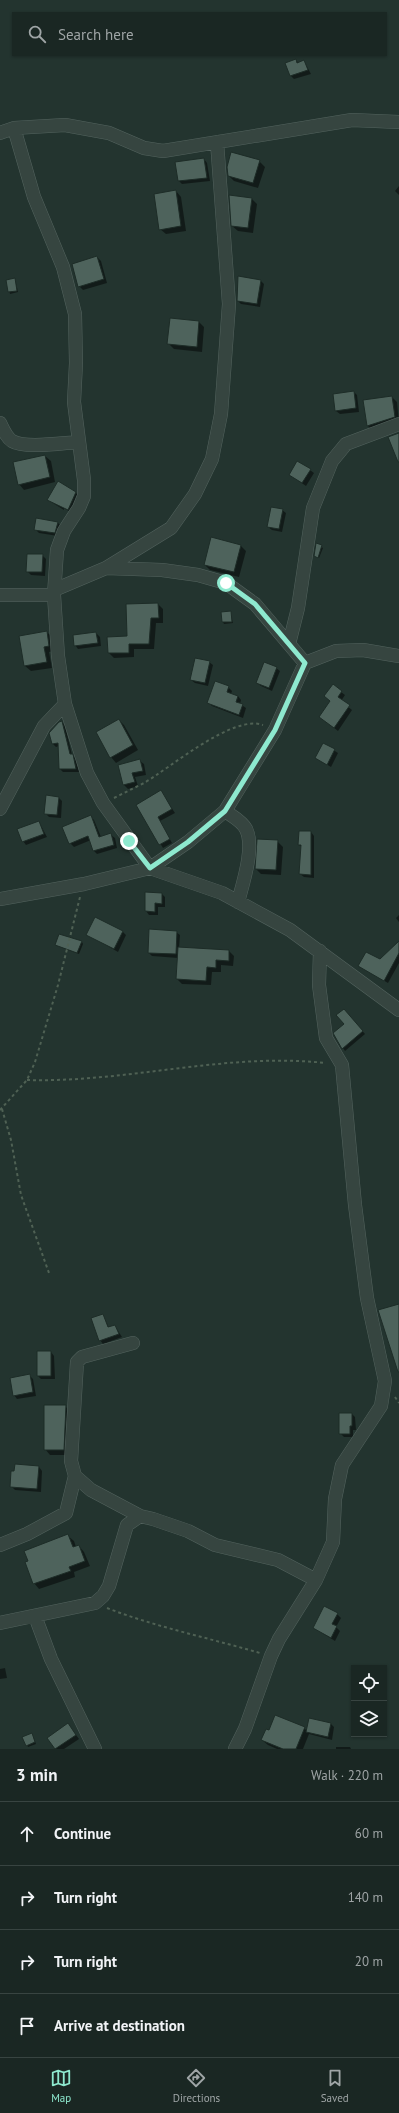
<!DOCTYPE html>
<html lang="en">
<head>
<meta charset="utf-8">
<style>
  body { margin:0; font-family:"PT Sans",sans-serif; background:#273330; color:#f1f3f6 }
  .controls { position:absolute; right:12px; bottom:12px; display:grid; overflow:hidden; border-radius:0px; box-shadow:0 1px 3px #0004 }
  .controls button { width:36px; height:36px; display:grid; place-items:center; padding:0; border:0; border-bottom:1px solid #384441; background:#1a2723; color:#f1f3f6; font:20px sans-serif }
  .stop { position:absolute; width:12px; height:12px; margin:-9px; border:3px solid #8ee9cf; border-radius:50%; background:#fff }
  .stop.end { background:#8ee9cf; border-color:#fff; box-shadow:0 1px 4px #0008 }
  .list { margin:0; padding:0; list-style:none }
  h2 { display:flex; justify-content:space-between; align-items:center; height:52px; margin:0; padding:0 16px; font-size:17px }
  h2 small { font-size:13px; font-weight:400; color:#9fa5a6 }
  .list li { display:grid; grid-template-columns:26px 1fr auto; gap:12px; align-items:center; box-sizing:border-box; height:64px; padding:0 16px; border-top:1px solid #384441 }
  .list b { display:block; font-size:15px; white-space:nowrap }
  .list em { font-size:13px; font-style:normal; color:#9fa5a6 }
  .icon { flex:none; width:22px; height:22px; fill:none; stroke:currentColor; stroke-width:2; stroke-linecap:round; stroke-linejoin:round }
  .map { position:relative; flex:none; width:399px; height:1749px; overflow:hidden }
  .search { position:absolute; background:#1a2723; box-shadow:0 1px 3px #0004; left:12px; right:12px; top:12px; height:44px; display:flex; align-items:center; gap:10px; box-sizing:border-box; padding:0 14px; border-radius:0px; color:#9fa5a6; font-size:15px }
  .sheet { height:308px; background:#1a2723 }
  nav { display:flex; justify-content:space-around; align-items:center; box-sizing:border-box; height:56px; border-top:1px solid #384441; background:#1a2723; font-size:11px; color:#9fa5a6 }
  nav a { display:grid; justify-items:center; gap:2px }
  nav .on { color:#8ee9cf }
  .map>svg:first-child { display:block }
  .shadow { fill:#0007 }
  .building { fill:#4e635c; stroke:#1d2c27 }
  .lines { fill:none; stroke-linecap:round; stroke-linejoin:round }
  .minor-casing { stroke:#53635e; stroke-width:14 }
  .path { stroke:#4f6154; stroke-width:2; stroke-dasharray:3 3; stroke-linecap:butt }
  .minor { stroke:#364540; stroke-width:13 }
  .route { stroke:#8ee9cf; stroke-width:5 }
</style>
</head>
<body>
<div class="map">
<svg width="399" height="1749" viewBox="0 0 399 1749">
  <rect width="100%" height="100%" fill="#23342f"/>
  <path class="shadow" d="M295 60 299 63 304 61 311 74 294 79 291 76Z
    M204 159 207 163 210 181 182 184 179 181Z
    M259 161 265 167 258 188 234 181 228 175Z
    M399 186V195L395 191Z
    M176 191 181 197 186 231 166 234 160 229Z
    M251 198 257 204 253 233 238 231 232 226Z
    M97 257 101 261 107 283 83 290 79 286Z
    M15 279 18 292 10 294 7 281Z
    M261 281 264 284 260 307 241 304 238 301Z
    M199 322 204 327 202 352 174 349 168 343Z
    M354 392 357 395 359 412 340 414 336 411Z
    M392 397 397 402 399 423 373 431 368 426Z
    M45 456 51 461 55 482 24 490 19 484Z
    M310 470 314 473 306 486 290 475Z
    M75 492 79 496 72 513 64 508V510L48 500Z
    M282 510 286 513 282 532 272 530 268 527Z
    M58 523 61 526 58 536 39 533 35 529Z
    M317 544 323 548 319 558 315 556Z
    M241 546 246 551 239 577 210 570 205 565Z
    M42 555 46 559 45 576 31 575 27 571Z
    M158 604 163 609V623H156L154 649H134V657L114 658 109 653 128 637Z
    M230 612 233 623 224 624 223 622Z
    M47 632 52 637 54 651 49 652 52 668 31 671 25 666 20 637Z
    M96 633 100 637 101 646 78 649 75 645Z
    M209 662 213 665 208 686 195 683 191 680Z
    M276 668 280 671 272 691 261 686 257 683Z
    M333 686 345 695 341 701 352 710 338 731 320 717 331 701Z
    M228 687 232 691 231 694 238 696 241 700 240 704 246 708 243 718 212 706 209 703Z
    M119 720 124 725 138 750 116 763 111 757Z
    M62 722 65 726 72 755 76 759 79 772H63L60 769 59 746 56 747 53 744Z
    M324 744 338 753 331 767 316 758Z
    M140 761 144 764 146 775 135 777 138 786 128 789 124 785 120 766Z
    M161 792 175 813 160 821 172 843 163 848 137 805Z
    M58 797 62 801 61 818 49 817 45 813Z
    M90 816 94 820 101 837 111 835 115 838 117 848 97 854 93 850 91 840 74 847 70 843Z
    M39 822 47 837 26 845 23 841Z
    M311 832 314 836V878L304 877 300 874 302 847 299 845Z
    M277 841 283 847 281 875 261 874 256 869Z
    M162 894 165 897V907H158V915H149L146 911Z
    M399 915V922L396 918Z
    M123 932 126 935 118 952 87 934Z
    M176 932 180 935 179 948 229 951 234 956 233 966 221 965V972H212L211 985 182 984 177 979 178 958 152 956 149 953Z
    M60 935 82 942 83 944 79 954 58 946 56 945Z
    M399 943V963L388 983 359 966 380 961Z
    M346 1012 365 1034 345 1051 343 1048Z
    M103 1315 109 1328 115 1326 122 1337 103 1344 100 1340Z
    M51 1352 54 1356 55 1379H41L38 1376Z
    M30 1376 33 1379 36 1396 17 1399 14 1395Z
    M65 1406 71 1412 69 1455H50L45 1449Z
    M352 1414 355 1417 356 1430H353V1437H344L340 1433Z
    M39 1467 42 1471 41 1492 15 1490 11 1486 15 1472Z
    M68 1536 74 1541 76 1547 79 1546 84 1552 90 1566 74 1572 75 1577 39 1589 34 1583Z
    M337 1614 341 1618 336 1627 340 1631 335 1641 314 1628Z
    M5 1668 7 1678 0 1679V1669Z
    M310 1719 331 1724 334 1727 332 1740 309 1734 303 1749H277L268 1745 262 1740 304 1728 307 1731Z
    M68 1724 79 1739 64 1749H56L48 1738Z
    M33 1736 36 1744 28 1747 24 1738Z
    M336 1747H350L351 1749H336Z"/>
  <path class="building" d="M296 59 297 63 304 60 308 70 290 76 285 63Z
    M231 152 260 160 253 183 228 176 227 167Z
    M204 158 207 178 178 181 175 162Z
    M176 190 181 226 159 230 154 194Z
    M229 195 252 198 248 228 231 226Z
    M97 256 104 279 78 287 72 264Z
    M238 276 261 280 257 304 237 301Z
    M15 278 17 291 8 292 6 280Z
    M170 318 199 321 197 347 167 344Z
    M354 391 356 408 335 411 333 394Z
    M392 396 395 417 367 426 363 400Z
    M399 433V462H398L388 437Z
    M45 455 50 477 18 485 13 462Z
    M297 461 311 469 302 483 289 475Z
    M58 481 76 492 68 510 47 500Z
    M271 507 283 509 279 529 267 527Z
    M36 518 58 522 55 533 34 530Z
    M211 537 241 545 234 572 204 565Z
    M316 543 322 545 318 558 314 556Z
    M27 554H43L42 572H26Z
    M158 603 159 618H151L149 644H129V653H108L107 637 127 636 126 604Z
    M231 611 232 622H222L221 612Z
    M47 631 49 646 44 647 47 662 24 666 19 636Z
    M96 632 98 643 74 646 73 635Z
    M195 658 210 661 205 683 190 680Z
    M264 662 277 667 269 688 256 683Z
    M215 681 229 686 227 692 238 696 236 702 243 704 239 715 207 703Z
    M333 684 342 691 338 697 350 705 334 728 319 717 330 701 324 696Z
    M119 719 133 745 110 758 96 732Z
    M62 721 70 754H73L76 769H59L58 743 52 744 49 733 59 722Z
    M323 743 335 749 327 765 315 758Z
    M140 759 143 771 132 773 135 782 123 785 118 765Z
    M161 790 172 809 158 817 170 839 159 845 136 805Z
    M46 795 59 797 57 815 44 814Z
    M91 815 99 837 111 833 114 845 93 851 88 836 69 844 62 827Z
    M39 821 44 834 22 842 17 829Z
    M299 831H311V875L299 874 301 845H298Z
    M257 839 278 840 276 870 255 869Z
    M145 892 162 893V904L155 903V912L145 911Z
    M95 917 123 931 114 949 86 935Z
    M149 929 177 931 176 954 148 953Z
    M59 934 82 941 77 953 55 945Z
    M399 941V953L384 981 358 966 366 952 380 959Z
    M178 947 229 950V961L216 960V968L207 967 206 981 176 979Z
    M344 1009 363 1031 342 1049 333 1033 344 1024 336 1015Z
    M399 1304V1372H398L378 1310Z
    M103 1314 108 1327 115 1325 119 1334 99 1341 91 1318Z
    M37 1351H51V1376H37Z
    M30 1374 33 1392 13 1396 10 1378Z
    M44 1405H66L64 1450H44Z
    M339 1413H352V1426H350V1434H339Z
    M15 1464 39 1466 37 1489 10 1487 11 1471H14Z
    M68 1534 73 1547 79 1545 85 1561 69 1567 71 1571 33 1584 25 1562 28 1561 24 1551Z
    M324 1606 338 1613 332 1624 337 1626 331 1638 313 1628Z
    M275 1715 305 1727 296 1749H283L261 1740 266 1729 269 1730Z
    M309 1718 331 1723 328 1737 306 1732Z
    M68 1723 76 1735 55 1749 47 1738Z
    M32 1733 35 1742 26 1746 22 1737Z"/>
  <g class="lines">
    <g class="minor-casing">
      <path id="minor" d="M14 128 34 197 63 267 75 314 76 363 74 402 84 480V496L79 508 64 531 57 550 54 595 58 656 65 704 87 773 103 803 150 868 188 842 225 811 275 730 305 663 336 651 363 650 399 656
        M0 133 14 128 65 125 109 133 144 148 163 151 352 120 399 122
        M0 423C3 429 6 437 12 441 25 449 62 443 78 442
        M106 568 171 528 195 494 212 459 221 414 229 304 217 142
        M54 590 106 568 162 570 198 575 226 583 255 604 305 663
        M0 595H54
        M289 644 298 608 313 508 332 461 346 444 399 424
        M0 809 44 726 65 704
        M225 811C232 816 242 821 246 829 255 847 243 883 238 902
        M0 899 84 884 150 868 222 893 290 930 399 1010
        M133 1343 82 1357 77 1362 71 1461 75 1476 91 1490 140 1516 153 1519 188 1531 215 1545 278 1560 316 1580
        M0 1545 27 1534 66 1513 75 1476
        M35 1616 51 1659 95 1749
        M0 1623 95 1603 103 1596 109 1586 127 1525 140 1516
        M235 1749 245 1729 271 1656 279 1639 316 1580 333 1542 335 1499 342 1465 381 1406 385 1381 367 1298 355 1205 342 1065 326 1038 319 985 320 951"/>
    </g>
    <path class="path" d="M114 798C124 793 134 788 144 783 170 768 233 714 263 725
      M27 1080C127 1083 226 1052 326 1063
      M2 1109 11 1140 21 1195 49 1273
      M0 1110 27 1080 35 1062 58 985 80 897
      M395 1397 399 1403
      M107 1608C156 1627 209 1638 260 1653"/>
    <use href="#minor" class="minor"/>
  </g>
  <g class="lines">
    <path class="route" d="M129 841 150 868 188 842 225 811 275 730 305 663 255 604 226 583"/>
  </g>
</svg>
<div class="controls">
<button><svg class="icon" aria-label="locate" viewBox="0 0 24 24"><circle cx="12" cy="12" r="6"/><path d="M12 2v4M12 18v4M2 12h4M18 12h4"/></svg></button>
<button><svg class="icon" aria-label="layers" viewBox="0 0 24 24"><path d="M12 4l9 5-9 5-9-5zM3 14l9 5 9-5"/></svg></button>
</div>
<div class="stop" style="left:226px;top:583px"></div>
<div class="stop end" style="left:129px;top:841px"></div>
<div class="search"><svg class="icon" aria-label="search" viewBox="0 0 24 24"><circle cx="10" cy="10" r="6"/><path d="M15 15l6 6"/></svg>Search here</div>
</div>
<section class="sheet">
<h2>3 min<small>Walk · 220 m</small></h2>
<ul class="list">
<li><svg class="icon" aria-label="ahead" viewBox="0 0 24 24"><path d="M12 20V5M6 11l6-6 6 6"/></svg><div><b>Continue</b></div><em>60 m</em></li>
<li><svg class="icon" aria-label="right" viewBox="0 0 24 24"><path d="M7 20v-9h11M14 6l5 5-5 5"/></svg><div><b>Turn right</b></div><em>140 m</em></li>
<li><svg class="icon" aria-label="right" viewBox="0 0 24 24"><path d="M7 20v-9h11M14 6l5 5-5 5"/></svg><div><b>Turn right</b></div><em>20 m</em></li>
<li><svg class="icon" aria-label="arrive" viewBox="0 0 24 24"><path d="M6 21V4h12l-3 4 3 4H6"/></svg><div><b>Arrive at destination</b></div></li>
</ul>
</section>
<nav>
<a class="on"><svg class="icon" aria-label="map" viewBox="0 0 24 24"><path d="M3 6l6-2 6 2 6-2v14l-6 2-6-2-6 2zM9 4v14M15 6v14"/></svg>Map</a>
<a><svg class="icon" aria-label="directions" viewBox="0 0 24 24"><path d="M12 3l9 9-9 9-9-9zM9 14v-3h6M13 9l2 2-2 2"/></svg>Directions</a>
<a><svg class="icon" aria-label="saved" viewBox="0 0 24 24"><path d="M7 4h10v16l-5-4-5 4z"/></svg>Saved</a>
</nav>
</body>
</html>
